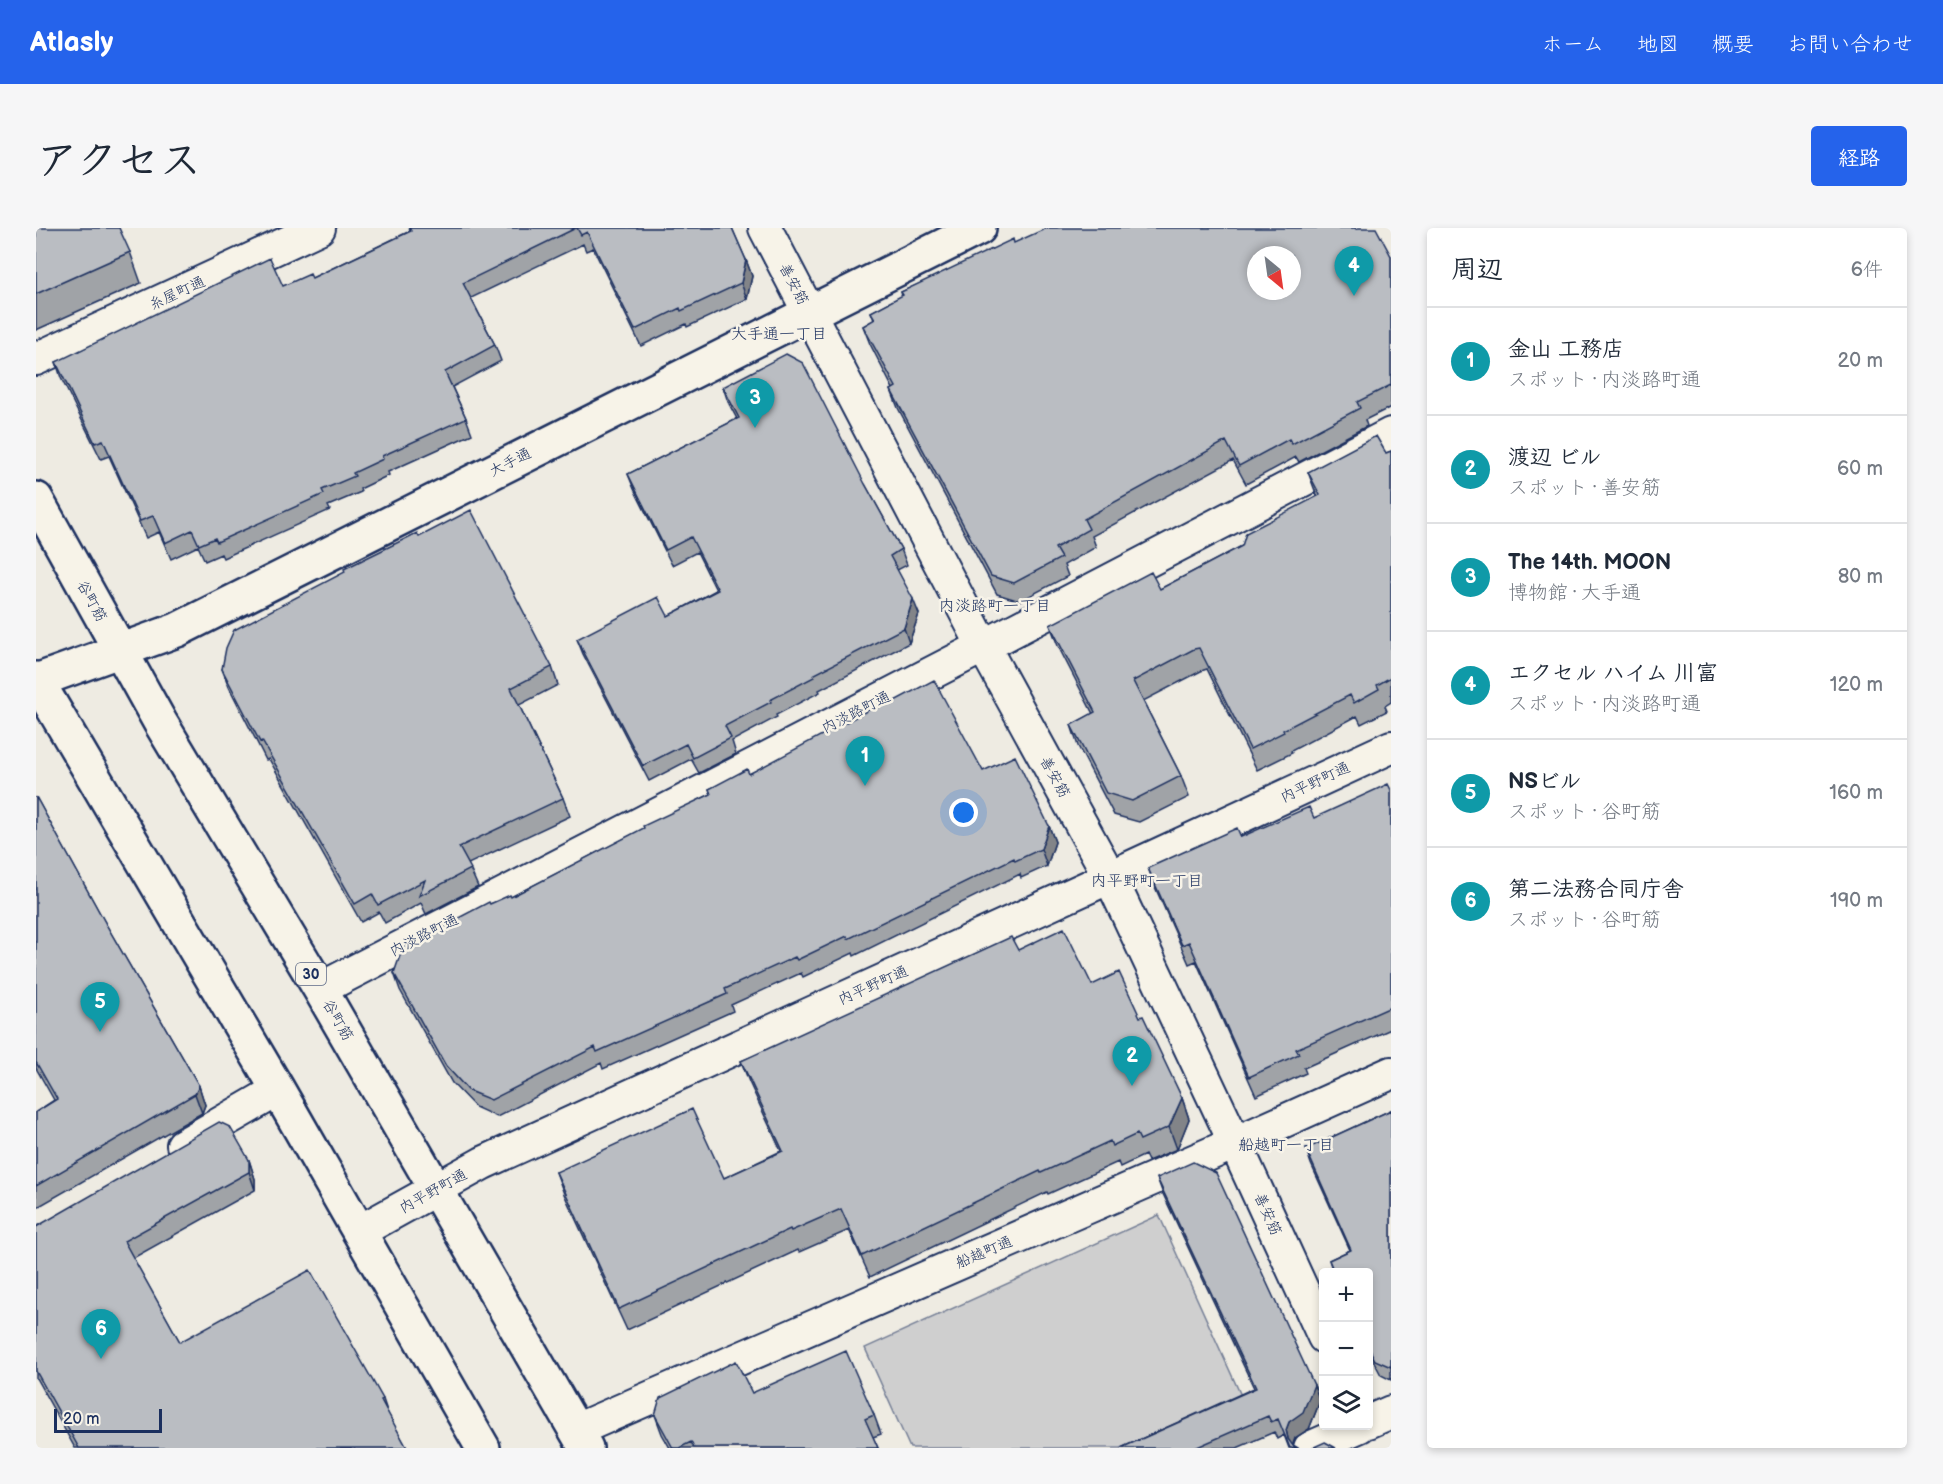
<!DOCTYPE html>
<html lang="ja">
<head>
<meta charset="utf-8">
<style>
  body { margin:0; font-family:"Balsamiq Sans","Klee One",sans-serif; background:#f6f6f7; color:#1f2937 }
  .controls { position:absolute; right:18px; bottom:18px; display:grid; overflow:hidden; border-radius:6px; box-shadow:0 3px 9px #0003 }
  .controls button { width:54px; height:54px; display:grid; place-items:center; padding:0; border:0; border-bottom:2px solid #e0e1e3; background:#fff; color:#1f2937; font:30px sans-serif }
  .compass { position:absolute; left:1211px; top:18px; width:54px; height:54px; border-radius:50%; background:#fff; box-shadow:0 3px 9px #0003; rotate:151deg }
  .scale { position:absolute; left:18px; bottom:15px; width:108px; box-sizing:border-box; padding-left:6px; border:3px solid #1b2f5e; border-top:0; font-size:16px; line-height:21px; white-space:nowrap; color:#1b2f5e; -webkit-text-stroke:4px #f7f3e8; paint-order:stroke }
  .you { position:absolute; left:928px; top:585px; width:21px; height:21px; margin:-15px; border:4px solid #fff; border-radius:50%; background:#1a73e8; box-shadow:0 0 0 9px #1a73e833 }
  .badge { display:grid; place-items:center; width:39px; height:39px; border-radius:50%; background:#2563eb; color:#fff; font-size:20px; font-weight:700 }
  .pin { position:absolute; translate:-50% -50px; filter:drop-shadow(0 2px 3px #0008) }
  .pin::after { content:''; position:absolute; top:32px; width:21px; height:18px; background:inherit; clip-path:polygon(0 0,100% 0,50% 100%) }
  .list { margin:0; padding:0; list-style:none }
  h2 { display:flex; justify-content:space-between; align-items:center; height:78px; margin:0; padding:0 24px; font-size:26px }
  h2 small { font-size:20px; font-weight:400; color:#747a83 }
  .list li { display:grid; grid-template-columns:39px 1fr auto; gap:18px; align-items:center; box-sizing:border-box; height:108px; padding:0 24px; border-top:2px solid #e0e1e3 }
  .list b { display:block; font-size:22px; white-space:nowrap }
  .list p { margin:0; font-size:20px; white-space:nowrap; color:#747a83 }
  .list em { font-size:20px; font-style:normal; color:#747a83 }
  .icon { flex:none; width:33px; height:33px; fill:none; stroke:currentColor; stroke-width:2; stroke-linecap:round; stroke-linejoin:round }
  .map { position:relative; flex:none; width:1355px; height:1220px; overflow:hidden; border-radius:6px }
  header { display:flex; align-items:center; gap:36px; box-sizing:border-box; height:84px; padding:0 30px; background:#2563eb; color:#fff }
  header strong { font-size:28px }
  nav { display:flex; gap:33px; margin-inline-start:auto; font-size:21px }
  .intro { display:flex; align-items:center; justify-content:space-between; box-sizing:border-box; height:144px; padding:0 36px }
  h1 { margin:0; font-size:42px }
  .button { padding:15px 27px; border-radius:6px; background:#2563eb; color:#fff; font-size:21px; font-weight:700 }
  main { display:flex; gap:36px; padding:0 36px }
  aside { flex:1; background:#fff; border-radius:6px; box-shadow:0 3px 9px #0003 }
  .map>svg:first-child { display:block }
  .grass { fill:#cfcfcf; stroke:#757f96; stroke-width:1.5 }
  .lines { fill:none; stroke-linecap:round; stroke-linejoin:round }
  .street-casing { stroke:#1b2f5e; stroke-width:36 }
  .secondary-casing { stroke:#1b2f5e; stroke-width:38 }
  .primary-casing { stroke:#1b2f5e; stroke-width:38 }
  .street { stroke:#f7f3e8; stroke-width:32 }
  .secondary { stroke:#f7f3e8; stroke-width:33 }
  .primary { stroke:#f7f3e8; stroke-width:33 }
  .wall { fill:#a0a3a7; stroke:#1b2f5e; stroke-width:1.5 }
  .shaded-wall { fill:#828488; stroke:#1b2f5e; stroke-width:1.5 }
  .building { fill:#babdc2; stroke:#1b2f5e; stroke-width:1.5; fill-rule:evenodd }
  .labels { text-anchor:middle; stroke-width:5; stroke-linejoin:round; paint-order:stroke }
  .shield { fill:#f7f3e8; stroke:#5d6a87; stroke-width:1.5 }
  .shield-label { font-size:14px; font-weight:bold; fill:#1b2f5e }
  .street-label { font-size:15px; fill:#1b2f5e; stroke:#f7f3e8 }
  .neighbourhood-label { font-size:16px; fill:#1b2f5e; stroke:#f7f3e8 }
</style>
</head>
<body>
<header>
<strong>Atlasly</strong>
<nav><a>ホーム</a><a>地図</a><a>概要</a><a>お問い合わせ</a></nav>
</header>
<div class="intro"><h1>アクセス</h1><a class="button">経路</a></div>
<main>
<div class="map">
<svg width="1355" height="1220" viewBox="0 0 1355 1220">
  <rect width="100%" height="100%" fill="#eeebe2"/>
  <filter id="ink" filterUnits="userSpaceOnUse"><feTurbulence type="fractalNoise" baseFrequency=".0167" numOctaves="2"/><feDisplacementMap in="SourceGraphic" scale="12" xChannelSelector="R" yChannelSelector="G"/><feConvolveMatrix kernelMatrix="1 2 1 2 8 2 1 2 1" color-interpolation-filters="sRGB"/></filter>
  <g filter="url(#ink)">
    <path class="grass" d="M1123 987 1207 1172 1102 1220H874L829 1120Z"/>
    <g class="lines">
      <g class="street-casing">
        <path id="street" d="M729 0 943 410 1074 649 1199 915 1288 1109
          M0 131 283 0
          M284 761 948 418 1355 206
          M147 917 242 862
          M324 1003 447 935 1074 649 1355 519
          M1332 1194 1355 1184
          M540 1202 1199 915 1355 845
          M1274 1220 1324 1198"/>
      </g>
      <g class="secondary-casing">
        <path id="secondary" d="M0 453 141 402 943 0"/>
      </g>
      <g class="primary-casing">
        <path id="primary" d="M0 271 124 494 284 761 550 1220
          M0 451 242 862 447 1220"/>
      </g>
      <use href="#street" class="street"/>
      <use href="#secondary" class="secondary"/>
      <use href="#primary" class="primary"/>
    </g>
    <path class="wall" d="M0 0 94 24 105 55 0 102Z
      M373 0H696L710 32 716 48 711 71 651 99 650 96 605 118 557 20 550 23 547 16 435 70 459 117 465 133 416 159 430 190 436 206 352 244 353 247 324 261 325 264 292 278 294 282 187 330 185 326 169 333 162 318 135 331 123 304 110 310 73 228 65 231 25 150 20 134 247 58 276 50 374 3Z
      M1320 1 1355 28V179L1329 192 1331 198 1263 234 1260 229 1210 256 1197 232 1056 308 1060 319 1028 337 1032 348 984 373 961 366 862 180 855 162 857 161 834 116 827 98 838 92 835 84 866 68 865 64 978 15Z
      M687 159 829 256 865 321 871 337 861 342 883 386 873 415 783 462 784 464 740 487 741 489 696 513 700 526 663 545 655 531 613 553 547 426 541 411 632 388 680 362 661 324 636 337 598 261 592 246 701 191 692 174Z
      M1355 223V474L1349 478 1351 483 1325 496 1321 488 1255 523 1256 525 1221 542 1171 441 1165 443 1107 473 1145 548 1153 569 1103 594 1078 587 1042 518 1035 497 1057 486 1022 418 1014 397 1124 361 1206 318 1281 268 1272 244 1350 225Z
      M383 309 516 439 522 457 483 477 527 570 534 588 432 636 442 659 390 686 385 675 349 695 343 684 325 694 233 531 230 532 193 459 186 441Z
      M855 475 947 543 1013 598 1019 614 1011 638 985 650 984 646 818 728 817 725 767 749 765 745 695 777 697 783 567 841 565 835 461 889 439 879 416 855 364 762 358 745 454 676 475 669 675 566 673 561 713 546Z
      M1355 562V801L1268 840 1270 845 1220 868 1160 733 1153 736 1119 659 1112 640 1205 609 1278 590Z
      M0 569 71 698 163 858 169 877 166 885 0 980V884L18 872 0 840Z
      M982 722 1056 757 1104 789 1146 870 1153 891 1141 921 1112 933 1109 927 1084 939 1082 934 1012 966 1011 964 834 1049 813 1002 763 1024 762 1022 591 1102 528 966 520 944 688 950 745 923 713 854 705 833Z
      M1355 882V1152L1345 1147 1332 1122V1044H1297L1293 1032 1314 1022 1275 936 1270 921Z
      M213 932 219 951V962L97 1030 144 1114 347 1171 352 1186 371 1220H39L0 1150V999Z
      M1121 950 1278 1157 1284 1173 1273 1201 1259 1210 1257 1217 1262 1220H1253L1248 1207 1241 1211 1238 1204 1201 1220H1085L1218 1160 1127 966Z
      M716 1165 838 1187 845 1206 837 1209 842 1220H634L626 1206 619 1187Z"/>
    <path class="shaded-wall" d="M710 32 716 48 711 71 705 55Z
      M877 371 883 386 873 415 868 400Z
      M1013 598 1019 614 1011 638 1005 621Z
      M163 858 169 877 166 885 159 866Z
      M1146 870 1153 891 1141 921 1133 899Z
      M213 932 219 951V962L213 944Z
      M1278 1157 1284 1173 1273 1201 1259 1210 1256 1219 1252 1211 1250 1202 1253 1194Z"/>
    <path class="building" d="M0 0H83L94 24 0 66Z
      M373 0H540L427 55 459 117 409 144 430 190 346 228 347 231 317 245 319 248 286 262 288 266 181 314 179 310 163 317 156 302 129 315 117 288 104 293 67 212 59 215 20 134 234 30 247 58 274 46 276 50 375 3Z
      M541 0H696L710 32 705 55 645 83 644 80 599 102 551 4 545 7Z
      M1011 0H1319L1320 1 1322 0H1340L1355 28V157L1321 174 1324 180 1256 216 1253 211 1203 238 1190 213 1048 291 1053 301 1019 320 1025 330 978 355 955 348 855 162 860 159 827 98 839 91 835 84 867 67 865 64 977 11 978 15ZM1220 27H1256V63H1220Z
      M750 126 767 135 829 256 865 321 854 328 877 371 868 400 777 447 778 449 734 472 735 474 689 498 695 510 657 530 650 516 607 538 541 411 622 369 632 388 682 362 655 309 630 322 592 246 703 190 687 159Z
      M1340 208 1350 225 1355 223V449L1341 457 1343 461 1318 475 1314 467 1247 502 1248 504 1214 521 1163 420 1158 421 1097 453 1145 548 1096 573 1070 565 1035 497 1059 484 1014 397 1115 344 1124 361 1206 318 1210 305 1284 267 1272 244Z
      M435 282 516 439 475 460 527 570 423 619 435 641 383 668 389 652 342 677 336 666 319 676 226 513 224 514 186 441 190 420 198 402 309 344 308 341 381 305 383 309Z
      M898 452 947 543 979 528 1013 598 1005 621 979 633 978 630 812 711 811 708 761 732 759 729 689 761 691 766 561 824 559 819 455 872 433 863 410 838 358 745 367 719 453 674 454 676 474 667 475 669 608 600 607 598 675 566 673 561 711 541 713 546 853 471 855 475Z
      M1352 556 1355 562V779L1260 821 1263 826 1213 849 1153 714 1146 717 1112 640 1201 600 1205 609 1273 579 1278 590Z
      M0 569 71 698 163 858 159 866 0 958V884L21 871 0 834Z
      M1028 700 1056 757 1083 744 1104 789 1107 788 1146 870 1133 899 1104 912 1101 906 1076 918 1074 913 1005 945 1004 943 826 1028 805 981 755 1003 754 1001 583 1081 520 944 656 881 688 950 747 923 705 833 975 709 982 722Z
      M1355 882V1139L1339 1132 1332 1118V1044H1298L1293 1032 1315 1022 1270 921Z
      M183 894 194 899 213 932V944L88 1013 144 1114 274 1042 347 1171 345 1172 371 1220H43L0 1143V999Z
      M1157 934 1180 945 1278 1157 1267 1184 1253 1194 1250 1202 1252 1211 1257 1218 1262 1220H1254L1242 1191 1235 1194 1232 1188 1159 1220H1085L1220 1160 1121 950Z
      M810 1123 838 1187 829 1191 842 1220H658L655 1214 643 1220H637L619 1187 624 1170 700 1133 716 1165Z
      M1289 1214 1300 1220H1276Z"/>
  </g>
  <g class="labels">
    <rect class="shield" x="260" y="735" width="30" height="22" rx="4.5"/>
    <g class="shield-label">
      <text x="275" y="751">30</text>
    </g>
    <g class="street-label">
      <text transform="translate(758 56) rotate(62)" y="5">善安筋</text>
      <text transform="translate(141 65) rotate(-25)" y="5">糸屋町通</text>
      <text transform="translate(474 234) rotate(-27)" y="5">大手通</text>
      <text transform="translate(56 373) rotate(61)" y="5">谷町筋</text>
      <text transform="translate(820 484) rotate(-27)" y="5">内淡路町通</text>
      <text transform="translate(1019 549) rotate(61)" y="5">善安筋</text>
      <text transform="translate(1279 554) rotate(-25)" y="5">内平野町通</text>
      <text transform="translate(388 707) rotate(-27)" y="5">内淡路町通</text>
      <text transform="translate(837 757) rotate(-24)" y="5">内平野町通</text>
      <text transform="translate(302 792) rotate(60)" y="5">谷町筋</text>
      <text transform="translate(397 963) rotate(-29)" y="5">内平野町通</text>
      <text transform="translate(1232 986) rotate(66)" y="5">善安筋</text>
      <text transform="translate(948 1024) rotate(-23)" y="5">船越町通</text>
    </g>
    <g class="neighbourhood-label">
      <text x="743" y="111">大手通一丁目</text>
      <text x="959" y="383">内淡路町一丁目</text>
      <text x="1111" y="658">内平野町一丁目</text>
      <text x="1250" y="922">船越町一丁目</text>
    </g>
  </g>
</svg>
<div class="controls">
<button>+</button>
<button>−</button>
<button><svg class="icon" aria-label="layers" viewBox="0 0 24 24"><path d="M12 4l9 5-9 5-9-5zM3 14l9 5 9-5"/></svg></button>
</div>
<svg class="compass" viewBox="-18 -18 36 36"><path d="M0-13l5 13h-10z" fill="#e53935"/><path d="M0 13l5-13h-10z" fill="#747a83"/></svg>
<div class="scale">20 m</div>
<div class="you"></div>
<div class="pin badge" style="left:829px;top:558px;background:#0f9aa8">1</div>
<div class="pin badge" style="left:1096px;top:858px;background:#0f9aa8">2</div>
<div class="pin badge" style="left:719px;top:200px;background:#0f9aa8">3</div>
<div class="pin badge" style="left:1318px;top:68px;background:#0f9aa8">4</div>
<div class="pin badge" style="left:64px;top:804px;background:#0f9aa8">5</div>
<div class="pin badge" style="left:65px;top:1131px;background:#0f9aa8">6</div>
</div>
<aside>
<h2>周辺<small>6件</small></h2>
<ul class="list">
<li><span class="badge" style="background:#0f9aa8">1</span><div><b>金山 工務店</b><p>スポット · 内淡路町通</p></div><em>20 m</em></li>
<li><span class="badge" style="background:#0f9aa8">2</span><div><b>渡辺 ビル</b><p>スポット · 善安筋</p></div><em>60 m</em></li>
<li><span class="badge" style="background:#0f9aa8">3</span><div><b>The 14th. MOON</b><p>博物館 · 大手通</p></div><em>80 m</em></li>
<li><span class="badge" style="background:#0f9aa8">4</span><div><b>エクセル ハイム 川富</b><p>スポット · 内淡路町通</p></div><em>120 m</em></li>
<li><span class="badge" style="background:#0f9aa8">5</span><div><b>NSビル</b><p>スポット · 谷町筋</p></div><em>160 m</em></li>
<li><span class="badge" style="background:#0f9aa8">6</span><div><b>第二法務合同庁舎</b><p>スポット · 谷町筋</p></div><em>190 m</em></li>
</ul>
</aside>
</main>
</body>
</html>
